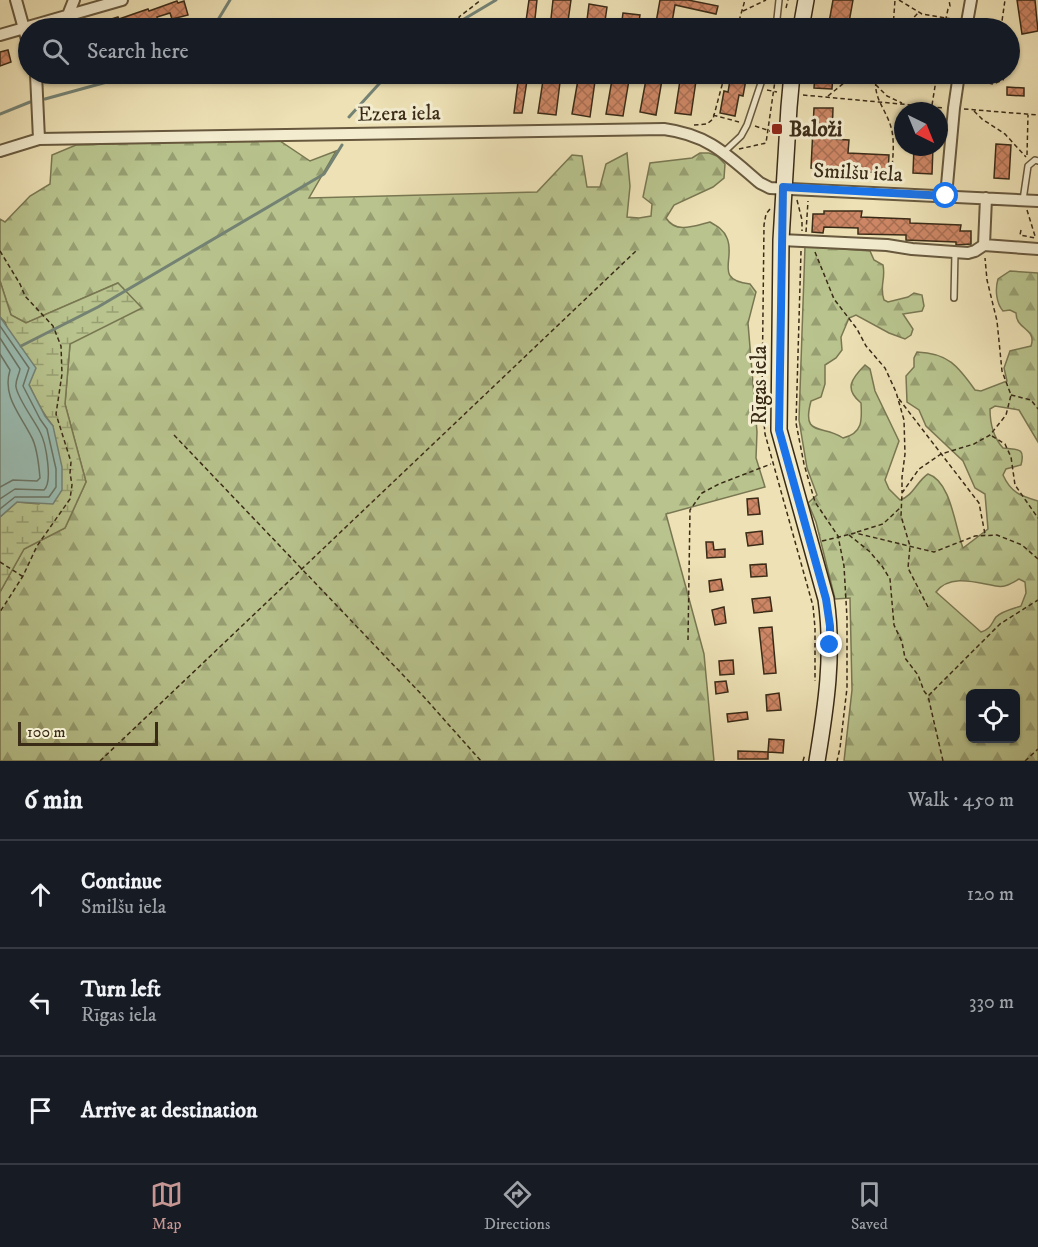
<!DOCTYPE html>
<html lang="en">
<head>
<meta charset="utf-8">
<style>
  body { margin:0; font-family:"IM FELL DW Pica",serif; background:#242831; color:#f1f3f6 }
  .controls { position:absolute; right:18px; bottom:18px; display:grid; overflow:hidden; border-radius:9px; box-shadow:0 2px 4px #0004 }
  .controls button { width:54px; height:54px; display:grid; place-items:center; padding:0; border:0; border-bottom:2px solid #363941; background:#171b24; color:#f1f3f6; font:30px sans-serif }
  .compass { position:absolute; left:894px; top:102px; width:54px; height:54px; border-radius:50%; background:#171b24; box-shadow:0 2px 4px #0004; rotate:137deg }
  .scale { position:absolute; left:18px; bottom:15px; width:140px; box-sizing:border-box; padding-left:6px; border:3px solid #3a2b17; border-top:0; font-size:16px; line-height:21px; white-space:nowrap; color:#3a2b17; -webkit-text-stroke:4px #f3eccf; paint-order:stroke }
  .stop { position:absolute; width:18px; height:18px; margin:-14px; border:4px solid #1a73e8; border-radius:50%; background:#fff }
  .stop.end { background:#1a73e8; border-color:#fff; box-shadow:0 2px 6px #0008 }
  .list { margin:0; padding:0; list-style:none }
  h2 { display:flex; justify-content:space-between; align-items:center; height:78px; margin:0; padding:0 24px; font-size:26px }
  h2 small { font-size:20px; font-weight:400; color:#9ea1a6 }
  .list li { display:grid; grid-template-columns:39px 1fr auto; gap:18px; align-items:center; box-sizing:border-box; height:108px; padding:0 24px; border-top:2px solid #363941 }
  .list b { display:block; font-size:22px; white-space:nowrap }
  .list p { margin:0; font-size:20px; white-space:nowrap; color:#9ea1a6 }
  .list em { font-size:20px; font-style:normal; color:#9ea1a6 }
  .icon { flex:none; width:33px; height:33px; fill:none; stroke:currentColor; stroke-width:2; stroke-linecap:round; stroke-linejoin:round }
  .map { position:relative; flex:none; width:1038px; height:761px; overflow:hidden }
  .search { position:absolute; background:#171b24; box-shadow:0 2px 4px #0004; left:18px; right:18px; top:18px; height:66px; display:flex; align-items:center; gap:15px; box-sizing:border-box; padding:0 21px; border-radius:33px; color:#9ea1a6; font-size:22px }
  .sheet { height:402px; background:#171b24 }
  nav { display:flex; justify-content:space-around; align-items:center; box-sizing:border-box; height:84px; border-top:2px solid #363941; background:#171b24; font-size:16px; color:#9ea1a6 }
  nav a { display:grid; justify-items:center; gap:3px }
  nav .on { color:#c59692 }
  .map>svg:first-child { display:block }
  .forest { fill:url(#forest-firs); stroke:#797752; stroke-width:1.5; fill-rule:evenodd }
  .wetland { fill:url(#wetland-marsh); stroke:#797752; stroke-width:1.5 }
  .water { fill:#9abcb2; stroke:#748274; stroke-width:1.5 }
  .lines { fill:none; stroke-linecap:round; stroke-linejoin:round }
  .shore { stroke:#6a7464; stroke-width:1.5 }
  .stream { stroke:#748274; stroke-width:3 }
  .building { fill:url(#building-cross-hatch); stroke:#3a2b17; stroke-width:1.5 }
  .lane-casing { stroke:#67583e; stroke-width:8 }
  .street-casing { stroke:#67583e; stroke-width:14 }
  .secondary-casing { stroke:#3a2b17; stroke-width:18 }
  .path { stroke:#3a2b17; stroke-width:1.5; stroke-dasharray:4.5 3; stroke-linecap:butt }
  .lane { stroke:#f3eccf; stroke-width:5 }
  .street { stroke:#f3eccf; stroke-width:10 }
  .secondary { stroke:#f3eccf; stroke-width:15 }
  .route { stroke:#1a73e8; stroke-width:8 }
  .poi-dot { fill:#8f2418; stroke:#f3eccf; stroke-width:2 }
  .labels { text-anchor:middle; stroke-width:6; stroke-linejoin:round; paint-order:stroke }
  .street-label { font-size:21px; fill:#3a2b17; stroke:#f3eccf }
  .poi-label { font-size:21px; font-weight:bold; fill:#3a2b17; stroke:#f3eccf; text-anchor:start }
</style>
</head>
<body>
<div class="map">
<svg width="1038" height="761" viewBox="0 0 1038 761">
  <defs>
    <pattern id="forest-firs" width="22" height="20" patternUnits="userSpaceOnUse" patternTransform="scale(1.5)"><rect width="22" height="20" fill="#b8c38d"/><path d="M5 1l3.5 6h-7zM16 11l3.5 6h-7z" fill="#979f72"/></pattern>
    <pattern id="wetland-marsh" width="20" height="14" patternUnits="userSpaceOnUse" patternTransform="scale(1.5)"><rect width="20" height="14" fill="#b8c38d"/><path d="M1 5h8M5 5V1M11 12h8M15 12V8" fill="none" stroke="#979f72"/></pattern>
    <pattern id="building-cross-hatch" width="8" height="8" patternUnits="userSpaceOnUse" patternTransform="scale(1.5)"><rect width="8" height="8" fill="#cd8665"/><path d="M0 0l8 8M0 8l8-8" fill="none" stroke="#a76e52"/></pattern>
  </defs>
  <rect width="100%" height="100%" fill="#ede1b5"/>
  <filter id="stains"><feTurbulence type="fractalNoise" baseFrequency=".00333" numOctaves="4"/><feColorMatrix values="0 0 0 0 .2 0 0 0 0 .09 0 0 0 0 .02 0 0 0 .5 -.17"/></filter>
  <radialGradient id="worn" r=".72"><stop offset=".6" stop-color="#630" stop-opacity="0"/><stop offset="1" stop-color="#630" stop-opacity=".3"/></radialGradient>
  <path class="forest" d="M230 140 280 141 310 161 336 151 309 198 537 192 572 155 582 156 587 187H600L606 164 627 153 630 186 627 217 639 218 651 216 652 204 643 197 650 163 692 158 700 153H709L717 156 725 164 724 178 713 187 674 205 666 218C676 234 694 226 710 222 717 226 724 230 727 238 736 259 713 280 750 284L756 292 748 323 757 432 756 458 765 487 666 514 704 654 714 761H0V592L24 549 65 528 86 482 65 404 70 344 118 283 26 323 11 315 0 281V219L5 222 30 196 50 184 52 155 76 145Z
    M805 246 870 251 874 260 883 265C886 280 879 285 884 300L888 302 908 297 914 293 922 295 924 306 922 311 903 314 913 329 911 335 905 339 889 333 856 315 849 318 841 337 842 350 836 358 825 365V384L821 397 811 401C801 438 823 424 843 438 863 433 862 420 861 403 844 389 851 379 865 365L870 369 875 391 899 441 885 480 889 489 900 500C913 496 917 481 928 474 951 481 955 527 963 548L988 529 985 494 975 488 963 461 926 426 919 410 907 402 906 376 914 367V358L917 352C948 353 958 366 975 390L981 391 1007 381 1004 368 1010 351 1031 346C1037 328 1016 330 1016 313L1010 310 1003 311C996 303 995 289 998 279L1010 271 1038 273V442L1019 410 995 406 990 409C990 424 993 437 1003 448 1016 450 1026 446 1021 465L1006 469 1003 475C1011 493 1021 496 1038 501V761H844L852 690 850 598 835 599 816 522 808 503 817 495 807 468 799 420ZM1019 579 1025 582 1026 593 1021 606C1012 609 1002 611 996 617 991 624 991 629 981 632L936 592C950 573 978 583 996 586 1005 588 1012 583 1019 579ZM970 694H1016V738H970Z"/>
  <path class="wetland" d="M0 281 11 315 26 323 118 283 142 308 70 344 65 404 86 482 65 528 24 549 0 592V517L17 502 39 504 53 426C31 399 18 355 5 322L0 317Z"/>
  <path class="water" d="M0 317 36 368 29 385 45 416 53 426 62 467V490L53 504 17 502 0 517Z"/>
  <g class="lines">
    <path class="shore" d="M0 326 29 368 23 386 40 419 47 429 56 469V487L49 497H15L0 509
      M0 338 20 369C19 375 15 381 16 387 18 399 34 420 40 432 46 443 53 482 44 490L15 489 0 499
      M0 354 10 370C2 396 20 414 31 436 37 446 39 466 40 478L37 481 13 480 0 487"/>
    <path class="stream" d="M213 28 230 0
      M449 28 496 0
      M45 99 136 74
      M0 114 30 102
      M349 117 388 74
      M21 346 98 307 324 174 342 145"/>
  </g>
  <path class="building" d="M529 0H537L534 28H525Z
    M553 0H571L567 28H550Z
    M660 0H688L718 6 716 14 675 5 671 28H655Z
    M833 0H853L848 28H828Z
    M1017 0H1035L1038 31 1022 34Z
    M177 1 178 3 184 1 188 15 172 19 170 13 157 17 159 23 143 28 141 21 127 25 128 28H107L105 21 118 17 119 19 148 9 149 11Z
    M589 4 607 7 604 28H586Z
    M623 13 640 15 638 28H621Z
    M8 50 11 62 0 66V52Z
    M519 74H528L522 113H514Z
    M544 74H561L556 115 538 113Z
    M579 74H596L590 117 572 114Z
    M613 74H630L623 116 606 114Z
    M647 74H663L656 115 640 112Z
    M681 74H697L691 115 675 113Z
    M731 74H747L743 96 739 95 735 116 720 113 724 91 728 92Z
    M815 74H833L832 89 814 88Z
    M1007 87 1024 88V96L1007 95Z
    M814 108H833L832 139 849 140 848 153 889 155 888 173 846 171V173H838V169L811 168Z
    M996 144 1011 145 1009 179 994 178Z
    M914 147H933L932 174 913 173Z
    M824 211H862L861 217 910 219V223L961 225 960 231H971V244L956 245V242L906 240V235L858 234V228L824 227 823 233 812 232 813 214H824Z
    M758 498 760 514 748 515 747 499Z
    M762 531 763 544 748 546 746 533Z
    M706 542H713L714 550 725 549V557L707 558Z
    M766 564 767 576 751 577 750 565Z
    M721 579 723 590 710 592 709 581Z
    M770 597 772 611 754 613 752 599Z
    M724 607 726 623 715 625 712 610Z
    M772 627 776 673 764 674 759 628Z
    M733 660 734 674 720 675 719 661Z
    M726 681 728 692 716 694 715 682Z
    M779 693 781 710 767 711 766 695Z
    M747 712 748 719 728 722 727 714Z
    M769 739 784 740 783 753 768 752V759H738V751L768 752Z"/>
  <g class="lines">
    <g class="lane-casing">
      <path id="lane" d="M776 28 779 0
        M724 152 741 136 747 125 764 74
        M1023 200 1028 166 1035 160 1038 161
        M954 298 955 252"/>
    </g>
    <g class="street-casing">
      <path id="street" d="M16 0 28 43
        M68 15 74 0
        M966 28 971 0
        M0 35 122 0
        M36 74 39 139
        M0 151 39 139 664 129C709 135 727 155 760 183L770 188 1038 201
        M946 196 954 108 959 74
        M781 240 887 245 912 249 968 253 975 251 984 245 1038 249
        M984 245 986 198"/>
    </g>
    <g class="secondary-casing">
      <path id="secondary" d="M801 28 806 0
        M792 74 789 107 781 240 779 430 826 599C834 654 826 707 817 761"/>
    </g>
    <path class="path" d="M899 0 922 14 957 20
      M786 8 788 0
      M743 11 766 0
      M462 26 459 17 481 0
      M737 28 745 0
      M893 28 895 0
      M904 28 918 13
      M944 28 948 9 950 6 949 0
      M984 28 990 25 998 28
      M1001 28 1005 0
      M865 74 887 96 902 103
      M877 74C871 99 887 108 892 131 895 147 892 167 890 183
      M978 74 983 82 993 84 1003 80 1006 74
      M767 90 777 92
      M803 95 944 108
      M828 96 855 74
      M932 105 937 74
      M964 109 1038 115
      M974 111 982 119 1005 134 1026 157
      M713 115 739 122
      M694 125 707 124 713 119 725 74
      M755 126 776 133
      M739 149 766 143 776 74
      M1027 155 1028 115
      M797 200 802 220V231
      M770 209 766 214 764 225 762 399 765 434 813 606 815 628V681
      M1027 210 1035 236 1037 238
      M1021 230 1020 235 1035 238
      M806 232 808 201
      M0 251 20 284 25 296 53 326 61 346 62 374 56 414 71 462 70 473 72 485 70 499 37 546 23 576 0 612
      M801 251 796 423 804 464 815 502 838 536 844 566 847 618V688L840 748 837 761
      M815 252 834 299 857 329 866 346 885 368 896 392 904 420 905 454 902 477V493
      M1011 395 1031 400 1038 409
      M899 399 979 503 985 534
      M174 435 424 697 481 761
      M992 436 1005 444 1011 457 1015 485 1038 518
      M857 532 883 524 901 507
      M849 535 869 551 882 566 890 579 894 625 902 642 905 658 918 675 924 691 928 696
      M822 541 855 533 934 552 975 536 997 535 1022 545 1038 559
      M0 562 22 576
      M928 607 908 568 910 546 901 516 902 493 919 469 941 454 974 444 990 435 1006 415 1011 395 1002 371 997 321 987 280 985 258
      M688 640 690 510 702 493 719 484 771 464
      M100 761 637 250
      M803 761 805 754
      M943 761 928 696 1000 624 1038 600
      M1025 761 1038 749"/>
    <use href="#lane" class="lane"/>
    <use href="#street" class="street"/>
    <use href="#secondary" class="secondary"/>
  </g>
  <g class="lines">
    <path class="route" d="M830 645V626L826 599 779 430 783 187 946 196"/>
  </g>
  <rect class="poi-dot" x="771" y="123" width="12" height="12" rx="3"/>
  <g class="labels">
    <g class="street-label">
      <text transform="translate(399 113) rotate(-1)" y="7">Ezera iela</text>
      <text transform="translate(858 172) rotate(3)" y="7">Smilšu iela</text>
      <text transform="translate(759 385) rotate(-90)" y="7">Rīgas iela</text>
    </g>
    <g class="poi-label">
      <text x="789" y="136">Baloži</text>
    </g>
  </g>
  <rect width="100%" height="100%" filter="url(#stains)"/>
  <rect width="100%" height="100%" fill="url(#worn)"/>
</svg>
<div class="controls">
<button><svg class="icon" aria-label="locate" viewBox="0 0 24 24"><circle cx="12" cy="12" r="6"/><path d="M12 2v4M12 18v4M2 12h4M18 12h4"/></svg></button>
</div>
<svg class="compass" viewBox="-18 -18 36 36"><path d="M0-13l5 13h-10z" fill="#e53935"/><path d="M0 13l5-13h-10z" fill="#9ea1a6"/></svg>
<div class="scale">100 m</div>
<div class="stop" style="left:946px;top:196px"></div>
<div class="stop end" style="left:830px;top:645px"></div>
<div class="search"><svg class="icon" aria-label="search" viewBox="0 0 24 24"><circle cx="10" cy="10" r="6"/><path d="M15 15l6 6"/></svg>Search here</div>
</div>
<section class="sheet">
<h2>6 min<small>Walk · 450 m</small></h2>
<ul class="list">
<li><svg class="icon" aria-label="ahead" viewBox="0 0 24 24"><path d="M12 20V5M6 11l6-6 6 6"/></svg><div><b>Continue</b><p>Smilšu iela</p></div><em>120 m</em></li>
<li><svg class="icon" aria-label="left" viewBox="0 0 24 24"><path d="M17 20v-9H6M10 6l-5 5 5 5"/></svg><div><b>Turn left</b><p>Rīgas iela</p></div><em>330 m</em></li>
<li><svg class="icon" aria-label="arrive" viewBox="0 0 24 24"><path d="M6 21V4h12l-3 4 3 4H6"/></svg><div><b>Arrive at destination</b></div></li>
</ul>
</section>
<nav>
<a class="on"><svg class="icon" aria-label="map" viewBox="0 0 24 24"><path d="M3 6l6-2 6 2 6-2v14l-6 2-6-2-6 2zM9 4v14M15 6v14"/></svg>Map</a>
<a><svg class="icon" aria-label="directions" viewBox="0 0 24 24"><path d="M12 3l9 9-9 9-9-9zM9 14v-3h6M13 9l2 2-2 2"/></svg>Directions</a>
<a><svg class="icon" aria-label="saved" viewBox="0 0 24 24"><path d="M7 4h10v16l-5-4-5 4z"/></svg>Saved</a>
</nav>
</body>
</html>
